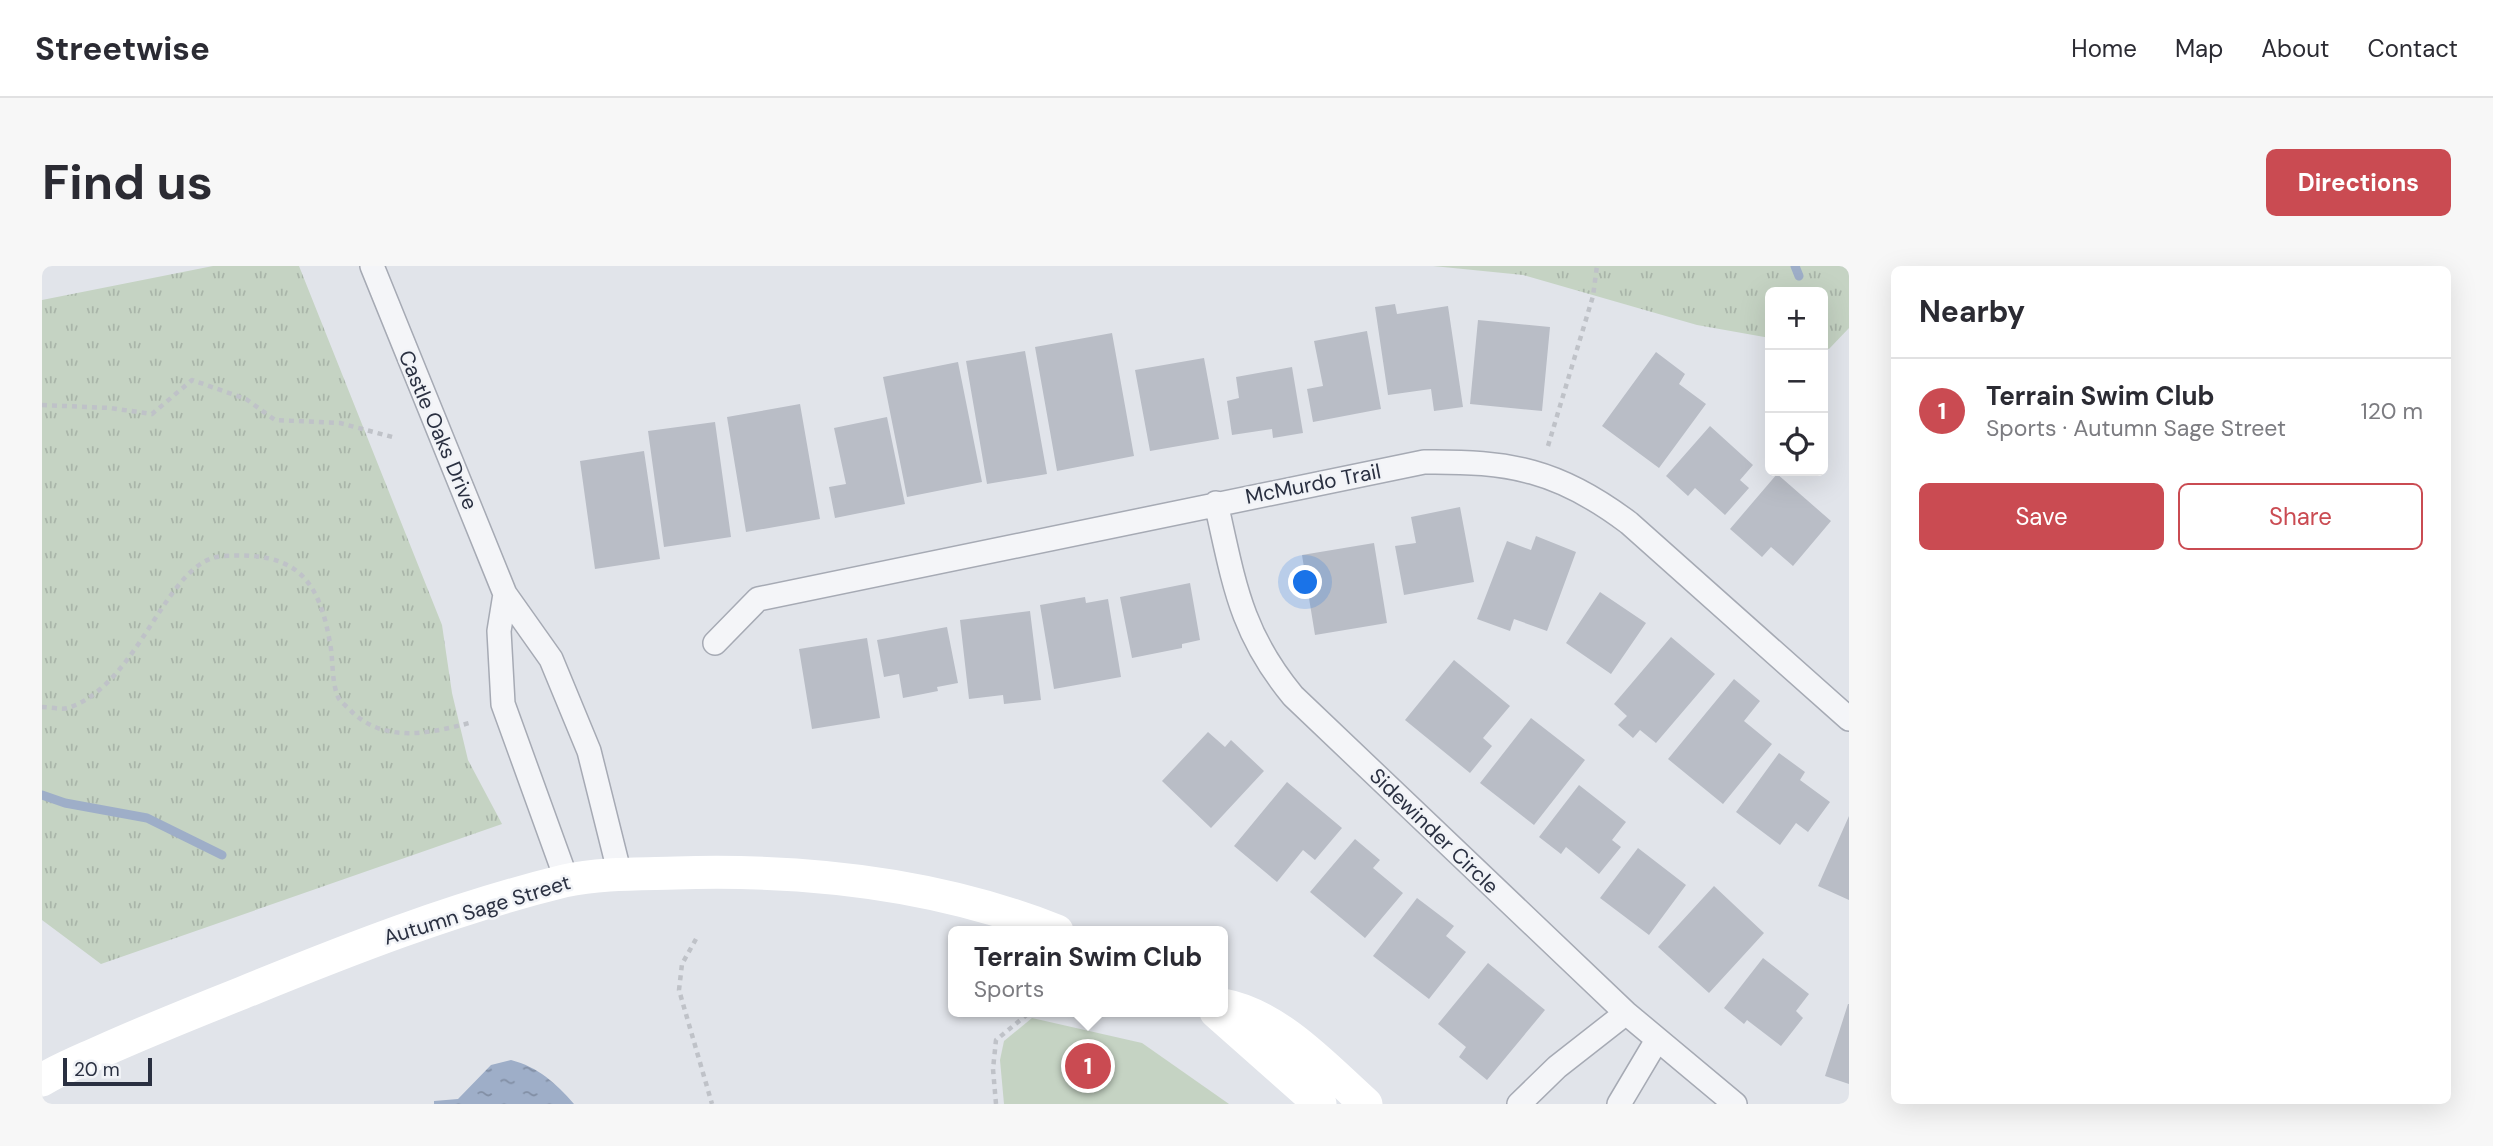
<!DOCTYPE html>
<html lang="en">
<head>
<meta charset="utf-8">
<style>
  body { margin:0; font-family:"DM Sans",sans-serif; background:#f7f7f7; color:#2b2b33 }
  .controls { position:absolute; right:21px; top:21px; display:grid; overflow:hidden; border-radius:10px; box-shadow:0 7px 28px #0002 }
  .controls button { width:63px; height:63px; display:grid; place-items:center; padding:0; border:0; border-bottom:2px solid #e1e1e2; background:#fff; color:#2b2b33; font:35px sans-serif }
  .scale { position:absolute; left:21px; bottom:18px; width:89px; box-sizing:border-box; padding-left:7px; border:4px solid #2a3041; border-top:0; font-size:19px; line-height:24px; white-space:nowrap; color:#2a3041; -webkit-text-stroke:5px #f1f3f7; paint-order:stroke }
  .you { position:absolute; left:1264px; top:317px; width:24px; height:24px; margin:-18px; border:5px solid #fff; border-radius:50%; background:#1a73e8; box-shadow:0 0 0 10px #1a73e833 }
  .badge { display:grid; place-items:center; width:46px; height:46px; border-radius:50%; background:#ca4b52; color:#fff; font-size:23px; font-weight:700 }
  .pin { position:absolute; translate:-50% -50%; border:4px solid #fff; box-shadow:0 2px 7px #0006 }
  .popup { position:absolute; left:906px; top:660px; width:280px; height:91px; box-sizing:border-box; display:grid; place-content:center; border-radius:10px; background:#fff; filter:drop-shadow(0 2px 5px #0005); font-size:23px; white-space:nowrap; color:#7c7c81 }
  .popup b { font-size:26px; color:#2b2b33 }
  .popup::after { content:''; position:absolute; left:50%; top:100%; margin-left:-14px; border:14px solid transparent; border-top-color:#fff }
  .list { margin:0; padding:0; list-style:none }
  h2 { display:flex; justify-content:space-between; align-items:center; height:91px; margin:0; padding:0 28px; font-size:30px }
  h2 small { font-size:23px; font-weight:400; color:#7c7c81 }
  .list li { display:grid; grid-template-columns:46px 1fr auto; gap:21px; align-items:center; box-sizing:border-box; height:105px; padding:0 28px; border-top:2px solid #e1e1e2 }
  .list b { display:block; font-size:26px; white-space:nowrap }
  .list p { margin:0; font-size:23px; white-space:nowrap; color:#7c7c81 }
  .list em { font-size:23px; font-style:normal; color:#7c7c81 }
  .actions { display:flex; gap:14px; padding:21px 28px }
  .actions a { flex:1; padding:16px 0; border:2px solid #ca4b52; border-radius:10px; text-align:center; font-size:24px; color:#ca4b52 }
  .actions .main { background:#ca4b52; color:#fff }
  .icon { flex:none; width:38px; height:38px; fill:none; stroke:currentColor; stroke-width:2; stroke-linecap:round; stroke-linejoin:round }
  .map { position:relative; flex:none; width:1807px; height:838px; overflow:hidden; border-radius:10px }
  header { display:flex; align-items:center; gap:42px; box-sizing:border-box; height:98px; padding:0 35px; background:#fff; border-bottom:2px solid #e1e1e2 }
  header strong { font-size:33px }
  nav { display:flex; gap:38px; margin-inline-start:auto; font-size:24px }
  .intro { display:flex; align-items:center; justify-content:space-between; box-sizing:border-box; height:168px; padding:0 42px }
  h1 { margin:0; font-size:49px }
  .button { padding:18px 32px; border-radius:10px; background:#ca4b52; color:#fff; font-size:24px; font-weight:700 }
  main { display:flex; gap:42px; padding:0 42px }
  aside { flex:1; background:#fff; border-radius:10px; box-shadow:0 7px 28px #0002 }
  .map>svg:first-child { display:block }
  .grass { fill:url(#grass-tufts) }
  .pitch { fill:#c5d3c3 }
  .water { fill:url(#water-ripples) }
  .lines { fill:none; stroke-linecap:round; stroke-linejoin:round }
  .stream { stroke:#9eaec8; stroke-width:9 }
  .building { fill:#b9bdc6 }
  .street-casing { stroke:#a6aab4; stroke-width:26 }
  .path { stroke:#bfc2c8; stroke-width:4.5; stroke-dasharray:5 5; stroke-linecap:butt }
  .street { stroke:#f4f5f8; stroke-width:23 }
  .secondary { stroke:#fff; stroke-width:33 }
  .labels { text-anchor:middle; stroke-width:5; stroke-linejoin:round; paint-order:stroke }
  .street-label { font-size:21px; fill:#2a3041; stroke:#f1f3f7 }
</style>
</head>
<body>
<header>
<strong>Streetwise</strong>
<nav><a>Home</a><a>Map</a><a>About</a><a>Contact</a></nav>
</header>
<div class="intro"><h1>Find us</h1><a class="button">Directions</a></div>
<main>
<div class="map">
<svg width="1807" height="838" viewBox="0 0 1807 838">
  <defs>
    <pattern id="grass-tufts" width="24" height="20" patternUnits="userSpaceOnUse" patternTransform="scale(1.75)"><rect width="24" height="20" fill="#c5d3c3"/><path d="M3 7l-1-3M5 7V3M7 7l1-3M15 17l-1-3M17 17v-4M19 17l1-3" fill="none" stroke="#a9b5a9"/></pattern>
    <pattern id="water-ripples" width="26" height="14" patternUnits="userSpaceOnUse" patternTransform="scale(1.75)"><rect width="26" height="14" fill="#9eaec8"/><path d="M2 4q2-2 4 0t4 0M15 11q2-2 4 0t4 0" fill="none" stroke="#818ea4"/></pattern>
  </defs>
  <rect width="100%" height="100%" fill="#e1e4ea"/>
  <path class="grass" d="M171 0H257L400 359 410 427 426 494 460 558 59 698 0 654V34Z
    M1391 0H1807V62L1787 83 1781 82V26H1728V72L1655 59 1481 9Z"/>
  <path class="pitch" d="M990 752 1100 777 1187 838H962L958 794 962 775Z"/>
  <path class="water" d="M469 794C496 801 514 817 532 838H392V835L416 833 449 799Z"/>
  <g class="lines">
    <path class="stream" d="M1753 0 1757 10
      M0 529 23 537 105 552 180 589"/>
  </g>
  <path class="building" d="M1353 38 1355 48 1406 40 1421 141 1392 145 1389 123 1346 129 1333 41Z
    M1436 54 1508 61 1500 145 1428 138Z
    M1325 65 1339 143 1271 156 1265 123 1281 120 1272 75Z
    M1070 67 1092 190 1015 205 993 81Z
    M983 85 1005 208 945 218 924 95Z
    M1614 86 1643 108 1637 118 1664 138 1617 202 1560 160Z
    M1162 92 1177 173 1108 185 1093 104Z
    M916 96 940 216 865 231 841 111Z
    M1250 101 1261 167 1231 172 1230 163 1190 169 1185 135 1197 132 1194 111Z
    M758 138 778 253 704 266 685 151Z
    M845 151 863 238 793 252 787 221 804 218 792 162Z
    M673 156 689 271 622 281 606 165Z
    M1668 160 1711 199 1698 214 1707 222 1683 249 1653 222 1646 230 1624 210Z
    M602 185 618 293 553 303 538 195Z
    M1735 208 1789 255 1751 300 1729 281 1720 291 1688 263Z
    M1418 241 1432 316 1362 329 1353 280 1374 277 1369 251Z
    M1494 270 1534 286 1505 365 1472 353 1468 365 1435 353 1465 275 1489 284Z
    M1332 277 1345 357 1273 369 1260 289Z
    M1148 317 1158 374 1140 378V382L1090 392 1078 331Z
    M1558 326 1604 357 1569 408 1524 377Z
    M1043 331 1044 337 1066 333 1079 411 1012 423 998 339Z
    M988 345 999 434 962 438 961 429 927 433 918 354Z
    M905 361 916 417 895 421 896 425 861 432 857 408 842 411 835 374Z
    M1629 371 1673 408 1614 477 1598 464 1591 472 1576 459 1585 450 1572 438Z
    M825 372 838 452 770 463 757 383Z
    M1412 394 1468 440 1441 472 1450 480 1428 507 1363 454Z
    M1692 413 1718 435 1702 455 1730 478 1681 538 1626 493Z
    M1489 452 1543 494 1492 559 1438 517Z
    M1166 466 1183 481 1189 474 1222 505 1169 562 1120 515Z
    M1737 487 1763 506 1758 514 1788 536 1766 566 1754 557 1738 579 1694 546Z
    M1245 516 1300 562 1273 594 1261 584 1235 616 1192 580Z
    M1537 519 1584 556 1570 574 1579 581 1557 608 1524 581 1519 588 1497 571Z
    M1807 550V634L1776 620Z
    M1313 573 1338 594 1331 602 1361 627 1323 672 1268 626Z
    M1596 582 1644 619 1607 669 1558 632Z
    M1672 620 1722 667 1667 727 1616 681Z
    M1375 632 1412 660 1404 670 1424 686 1387 733 1331 690Z
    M1721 692 1767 728 1754 745 1761 752 1739 780 1705 754 1702 758 1682 742Z
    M1446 697 1503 744 1445 814 1417 791 1424 781 1396 758Z
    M1806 738H1807V818L1783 810Z"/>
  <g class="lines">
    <g class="street-casing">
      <path id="street" d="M330 0 463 328 509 393 547 485 578 609
        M1174 237C1192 316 1198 366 1251 430L1584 747 1693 838
        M463 328 457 365 461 438 525 615
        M673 377 716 333 1382 196C1468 195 1517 204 1587 257L1807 453
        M1477 838 1515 801 1584 747
        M1577 838 1615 774"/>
    </g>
    <path class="path" d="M0 139 68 142 110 148 150 114 204 133 233 154 298 157 354 172
      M1506 180 1551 30 1555 0
      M0 441C8 441 19 444 26 442 99 418 124 293 181 290 255 285 278 313 289 383 291 398 290 417 296 431 298 436 306 441 310 446 344 478 390 467 431 456
      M654 673 640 698 637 724 670 838
      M954 838 951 803 954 774 987 747"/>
    <use href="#street" class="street"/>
    <path class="secondary" d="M1181 739C1236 749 1284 802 1324 838
      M1174 746 1278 838
      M0 814C18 803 38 795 58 786 105 765 152 746 200 727 305 684 412 642 522 615 558 607 597 608 634 607 764 603 894 617 1015 665"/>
  </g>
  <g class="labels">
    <g class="street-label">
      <text transform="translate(396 164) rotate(67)" y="7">Castle Oaks Drive</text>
      <text transform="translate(1271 218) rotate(-11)" y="7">McMurdo Trail</text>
      <text transform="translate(1392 565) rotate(44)" y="7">Sidewinder Circle</text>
      <text transform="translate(435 644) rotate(-17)" y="7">Autumn Sage Street</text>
    </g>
  </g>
</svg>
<div class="controls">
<button>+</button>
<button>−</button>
<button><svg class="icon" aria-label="locate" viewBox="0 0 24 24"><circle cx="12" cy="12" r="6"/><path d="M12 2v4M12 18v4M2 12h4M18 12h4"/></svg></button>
</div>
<div class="scale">20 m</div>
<div class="you"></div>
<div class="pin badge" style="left:1046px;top:800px">1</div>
<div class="popup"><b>Terrain Swim Club</b>Sports</div>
</div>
<aside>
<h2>Nearby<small></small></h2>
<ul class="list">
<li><span class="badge">1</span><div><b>Terrain Swim Club</b><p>Sports · Autumn Sage Street</p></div><em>120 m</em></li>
</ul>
<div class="actions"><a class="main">Save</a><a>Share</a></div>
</aside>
</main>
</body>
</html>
